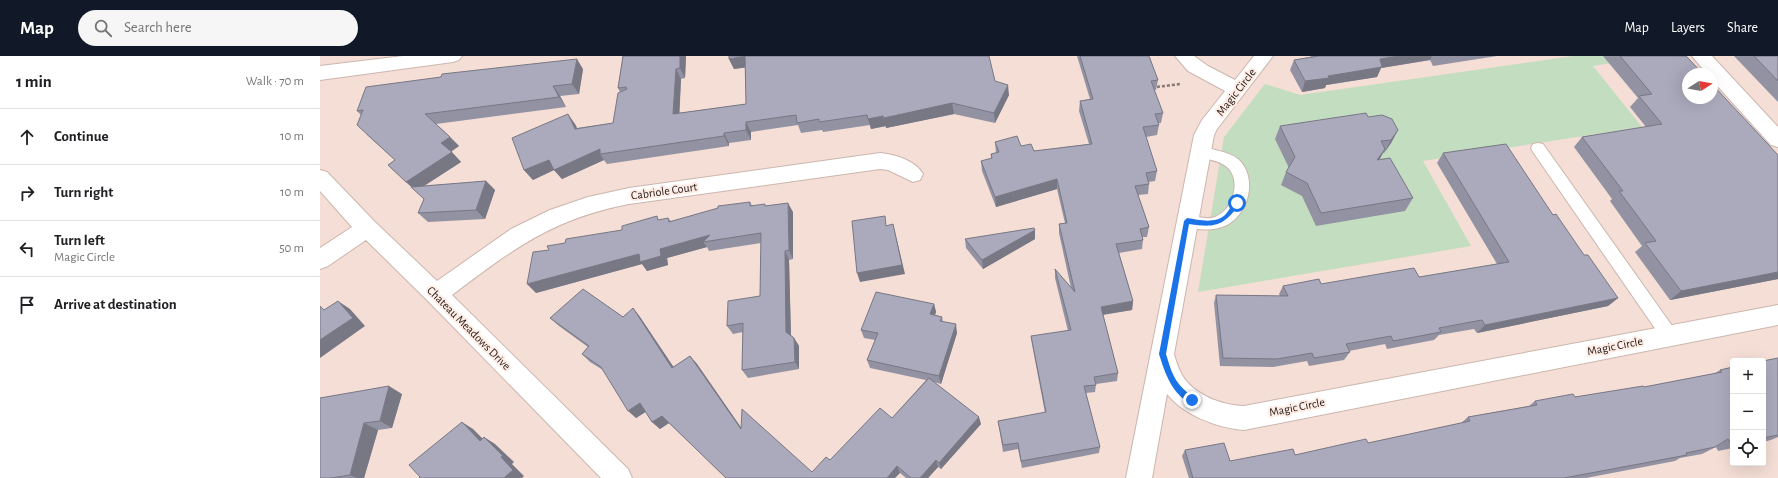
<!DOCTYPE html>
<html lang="en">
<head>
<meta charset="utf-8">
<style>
  body { margin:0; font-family:"Alegreya Sans",sans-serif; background:#f6f6f6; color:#202124 }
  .controls { position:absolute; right:12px; bottom:12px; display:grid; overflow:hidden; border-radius:4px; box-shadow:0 4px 16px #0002 }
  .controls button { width:36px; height:36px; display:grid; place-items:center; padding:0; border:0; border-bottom:1px solid #e0e0e0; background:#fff; color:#202124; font:20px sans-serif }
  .compass { position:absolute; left:1362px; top:12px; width:36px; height:36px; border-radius:50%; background:#fff; box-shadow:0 4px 16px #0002; rotate:79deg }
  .stop { position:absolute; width:12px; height:12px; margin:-9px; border:3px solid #1a73e8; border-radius:50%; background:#fff }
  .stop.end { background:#1a73e8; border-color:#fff; box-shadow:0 1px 4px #0008 }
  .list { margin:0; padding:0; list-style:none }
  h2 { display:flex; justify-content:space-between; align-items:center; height:52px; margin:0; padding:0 16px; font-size:17px }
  h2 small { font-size:13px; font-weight:400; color:#757577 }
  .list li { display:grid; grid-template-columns:26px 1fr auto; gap:12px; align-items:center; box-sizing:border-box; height:56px; padding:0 16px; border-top:1px solid #e0e0e0 }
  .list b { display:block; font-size:15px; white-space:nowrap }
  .list p { margin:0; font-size:13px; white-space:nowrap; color:#757577 }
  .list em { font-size:13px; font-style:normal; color:#757577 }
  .icon { flex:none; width:22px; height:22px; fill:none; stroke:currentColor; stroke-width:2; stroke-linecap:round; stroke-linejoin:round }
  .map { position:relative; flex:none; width:1458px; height:422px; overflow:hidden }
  header { display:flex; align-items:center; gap:24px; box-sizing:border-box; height:56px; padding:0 20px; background:#111827; color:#fff }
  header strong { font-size:19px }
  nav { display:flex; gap:22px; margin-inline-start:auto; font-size:14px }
  .search { width:280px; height:36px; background:#f6f6f6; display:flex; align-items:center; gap:10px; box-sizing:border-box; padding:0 14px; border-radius:22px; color:#757577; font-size:15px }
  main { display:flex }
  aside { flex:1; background:#fff }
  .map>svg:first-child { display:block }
  .green { fill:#c3ddc0 }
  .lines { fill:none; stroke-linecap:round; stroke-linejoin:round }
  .lane-casing { stroke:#cbb6ae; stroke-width:2 }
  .street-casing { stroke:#cbb6ae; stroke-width:2 }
  .path { stroke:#867872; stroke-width:2.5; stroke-dasharray:3 2; stroke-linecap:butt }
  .lane { fill:#fff; fill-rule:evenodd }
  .street { fill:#fff; fill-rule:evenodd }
  .wall { fill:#9392a3 }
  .shaded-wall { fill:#787784 }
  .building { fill:#abaabd; stroke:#787784 }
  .route { fill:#1a73e8 }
  .labels { text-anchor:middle; stroke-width:4; stroke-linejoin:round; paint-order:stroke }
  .street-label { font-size:12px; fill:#201916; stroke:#feece5 }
</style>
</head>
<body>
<header>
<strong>Map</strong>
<div class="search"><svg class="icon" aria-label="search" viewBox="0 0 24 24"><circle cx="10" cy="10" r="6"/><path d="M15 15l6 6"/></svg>Search here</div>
<nav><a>Map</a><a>Layers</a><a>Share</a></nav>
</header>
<main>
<aside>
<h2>1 min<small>Walk · 70 m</small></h2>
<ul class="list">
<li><svg class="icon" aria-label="ahead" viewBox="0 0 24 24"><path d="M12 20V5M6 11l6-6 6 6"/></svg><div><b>Continue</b></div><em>10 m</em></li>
<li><svg class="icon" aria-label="right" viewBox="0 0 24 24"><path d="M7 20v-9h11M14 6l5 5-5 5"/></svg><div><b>Turn right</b></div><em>10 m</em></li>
<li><svg class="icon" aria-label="left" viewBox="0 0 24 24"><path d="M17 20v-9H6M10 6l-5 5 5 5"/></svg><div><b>Turn left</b><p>Magic Circle</p></div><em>50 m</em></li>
<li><svg class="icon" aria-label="arrive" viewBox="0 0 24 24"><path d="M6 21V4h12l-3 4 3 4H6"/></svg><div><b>Arrive at destination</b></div></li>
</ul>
</aside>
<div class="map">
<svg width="1458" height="422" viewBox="0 0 1458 422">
  <rect width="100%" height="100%" fill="#f4ded5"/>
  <path class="green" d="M1253 0H1338L1273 10 1322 71 1103 105 1151 190 878 236 904 81 945 28 980 39Z"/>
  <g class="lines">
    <g class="lane-casing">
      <path id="lane" d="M1218 87 1223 88 1355 274 1357 279 1355 284 1349 286 1343 284 1213 96 1211 92 1213 88Z
        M880 90C892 94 908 95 918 103 938 121 929 157 907 169 893 176 875 174 862 169L859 165 862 161C872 157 884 165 895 161 913 154 922 124 907 111 899 104 885 103 875 100L873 96 875 92Z"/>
    </g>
    <g class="street-casing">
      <path id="street" d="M83 0H142L139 4 133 6 0 24V10Z
        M855 0H874L888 10 915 24 934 0H953L897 73 894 79 854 298C856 305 858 312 862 319 874 339 901 349 924 350L1458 249V269L924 374C897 372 864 359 847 338L832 422H806L874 79 882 64 905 35 868 15Z
        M1372 0H1392L1458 71V91L1451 89 1392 24V18H1387Z
        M560 97C575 98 596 105 603 118L600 124 593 126 568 114 560 113 309 148C232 163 193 193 132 239L308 413 312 422H281L108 245 46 184 8 210 0 213V192L32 171 0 135V114L7 116 55 166 117 225 191 173 230 154 268 141 309 132Z"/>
    </g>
    <path class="path" d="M837 31 860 28"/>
    <use href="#lane" class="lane"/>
    <use href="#street" class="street"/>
  </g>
  <path class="wall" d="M303 0H366L365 22 361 23 359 57 426 48 425 11 414 13 409 3 675 25 689 39 675 67 634 58 566 72V70L551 73 550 69 503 76 502 74 481 77 478 69 431 76V84L409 87V90L287 108 284 104 242 123 234 114 213 124 204 114 255 68 257 72 293 67 300 36 298 32Z
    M757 0H829L838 24 836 34H834L843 57 841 67H838L839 69 837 79 826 81 837 115 835 125 828 126 829 128 828 138 818 139 829 171 827 181H822L823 184 822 193 799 197 813 245 812 254 783 259 798 317 797 325 776 328 775 336 766 337 780 391 779 397 702 412 698 393 683 396 678 365 725 357 712 288 711 280 748 275 735 222V213L751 232 739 177V168L745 167 737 133 676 151 662 115 661 105 671 103V98L676 97 675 86 701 90 714 95 769 88 759 55 760 45 770 43Z
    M991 0H1177L1113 10 1110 4 1061 12 1057 21 1006 29 1005 32 982 36 970 14 974 4 990 1Z
    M1283 0H1366L1458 223 1350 244 1315 196 1322 190 1290 145 1292 143 1254 91 1262 81 1326 71 1310 51 1318 42Z
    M1414 0H1458V46Z
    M263 13 259 38 240 40 246 51 116 68 130 81 139 90 131 96 141 106 104 130 166 125 175 134 165 163 108 166 98 157 104 143 68 109 75 104 47 79 41 59 37 55 121 21Z
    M960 70 1078 74 1071 87 1064 97H1063L1059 104 1093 142 1085 155 996 170 982 140 961 129 966 116 969 112 955 83Z
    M1123 97 1264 199 1298 242 1288 250 1157 277 1154 273 1119 279 1114 284 1067 293 1065 288 1029 295 1030 296 1024 304 989 310 987 305 953 311 900 310 894 247 896 239 960 240 959 238 963 230 1001 228 1099 221 1177 208 1117 107Z
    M430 146 432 150H446L473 156V203L469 204 471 279 474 282 479 290V313L428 322 422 314 423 276 413 278 407 270 440 240 441 187 389 195 387 191 347 202 348 209 327 215 322 208 216 237 229 194 245 187 302 174 348 162 351 165Z
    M645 183H715L663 213 646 192Z
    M614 248 616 256 615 259 622 261 623 266 637 277 621 328 614 326 661 368 621 413 618 411 608 422H586L580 417 406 422 349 367 340 373 332 366 326 356 316 362 283 314 270 306 262 298 268 291 239 270 230 262 303 261 313 252 320 261 353 311 370 300 377 308 421 372 492 416 510 404 572 362 606 324 550 312 547 304 555 284 544 282 541 274Z
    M1458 302V381L1451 384 1443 386V305Z
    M1413 311V392L1398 395 1396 391 1382 398 1360 402 1355 405 1266 422H869L862 400 865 394 910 405 975 399 1048 387 1141 367 1148 361 1209 350 1215 345 1255 341 1324 331 1394 318 1400 314Z
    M82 338 72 372 58 374 44 422H0V342Z"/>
  <path class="shaded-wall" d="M360 0H366L365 22 360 12Z
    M425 0 430 11 414 13 409 3Z
    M1079 0H1112L1110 4 1061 12 1057 21 1006 29 1005 32 982 36 985 25 1060 3Z
    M257 3 263 13 259 38 252 28Z
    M356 13 361 23 359 68 353 58Z
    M688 29 689 39 675 67 674 57Z
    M233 30 240 40 246 51 239 41Z
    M632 47 634 58 566 72 564 62Z
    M248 58 255 68 262 83 255 73Z
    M563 60 566 70 551 73 548 63Z
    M426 66 431 76V84L426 74Z
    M1078 74 1071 87 1064 97 1071 84Z
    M404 77 409 87V90L404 80Z
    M130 81 139 90 130 96 121 87Z
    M280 93V98L284 104 242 123 234 114 213 124 204 114 229 104Z
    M1065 93 1058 106 1057 104Z
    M132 96 141 106 96 135 86 126Z
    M737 123V133L676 151 675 141Z
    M166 125 175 134 165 163 156 154Z
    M468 147 473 156V203L469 194Z
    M573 168 585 218 540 226 537 217Z
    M715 174V183L663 213 662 204Z
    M390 179 383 186 387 191 347 202 348 209 327 215 322 208 216 237 207 228 319 198 340 193Z
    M465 195 469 204 471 284 466 276Z
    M1458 216V223L1350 244 1361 235Z
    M1298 242 1288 250 1157 277 1165 269Z
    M18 245 30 253 45 270 0 302V284Z
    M813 245 812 254 780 259 781 251Z
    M614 248 616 256 612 267 610 258Z
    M313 252 320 261 359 319 352 312Z
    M636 268 637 277 621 328 619 320Z
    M474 282 479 290V313L475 306Z
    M370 300 377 308 427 380 421 373Z
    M69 330 82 338 72 372 60 365Z
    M320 347 328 354 316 362 308 355Z
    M342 360 349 367 340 373 332 366Z
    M659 361 661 368 621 413 619 407Z
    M142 366 153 373 171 391 160 385Z
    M44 367 58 374 44 422H37L30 419Z
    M164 381 175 388 194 406 192 408 204 420 202 422H184L181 401Z
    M616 404 618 411 608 422H600Z
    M577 410 580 417 575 422H567Z"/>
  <path class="building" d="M303 0H360V12L356 13 353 58 426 48 425 0 409 3V0H669L675 25 688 29 674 57 632 47 564 62 563 60 548 63 547 59 499 66V63L477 67 476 59 426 66V74L404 77V80L280 98V93L234 114 229 104 204 114 192 82 248 58 255 73 293 67 298 37 307 33 306 31 298 32Z
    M760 0H829L838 24 831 25 843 57 835 58 839 69 823 71 837 115 826 117 829 128 815 130 829 171 820 173 823 184 796 188 813 245 781 251 798 317 774 321 776 329 764 330 780 391 701 405 698 387 683 389 678 365 726 356 711 280 751 274 735 213 755 236 739 168 747 167 737 123 675 141 661 105 672 102 671 98 679 96 675 86 697 80 701 90 711 88 714 95 772 88 760 45 773 43Z
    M999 0H1079L1060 3 1062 11 1008 20 1009 22 985 25 974 4Z
    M1300 0H1366L1383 18H1368V42H1392V28L1458 99V216L1361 235 1325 187 1336 185 1299 135H1303L1262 81 1342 68 1319 40 1332 38Z
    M1434 0H1458V25Z
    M257 3 252 28 233 30 239 41 105 58 130 81 121 87 132 96 86 126 68 109 75 104 37 69 43 54 37 55 46 31 121 21 122 18Z
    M1046 57 1048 61 1062 59 1072 63 1078 74 1071 84 1061 85 1065 93 1057 104 1070 102 1093 142 1001 157 987 127 966 116 975 101 960 70Z
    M1186 88 1233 159 1236 158 1264 199H1268L1298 242 1165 269 1162 264 1119 272 1121 276 1073 285 1071 280 1026 288 1030 296 994 302 992 297 957 303 903 302 896 239 968 240 963 230 999 223 1001 228 1094 212 1099 221 1189 206 1123 97Z
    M166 125 156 154 98 157 104 143 91 131Z
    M430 146V150L445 148V150L468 147 469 194 465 195 466 276 474 282 475 306 422 314 423 267 407 270 408 245 440 240 441 177 383 186 390 179 340 193 341 200 320 206 319 198 207 228 213 196 229 194 227 190 245 187 246 183 302 174V170L337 160 338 164 348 162 349 166 398 152V150Z
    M565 160 566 170 573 168 582 209 537 217 532 165Z
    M714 172 715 174 662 204 645 183Z
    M263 233 303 261 313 252 352 312 370 300 421 373 422 353 492 416 506 401 510 404 560 352 572 362 609 322 659 361 619 407 616 404 600 422H591L577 410 567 422H406L342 360 332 366 320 347 308 355 281 311 262 298 269 290 230 262Z
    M556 236 614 248 610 258 622 261 620 265 636 268 619 320 547 304 558 277 541 274Z
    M18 245 33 262 0 284V250L4 254Z
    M1458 302V379L1443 382V305Z
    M1413 311V388H1411L1408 383 1395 391 1366 397 1367 399 1244 422H873L865 394 904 387 910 405 973 393 975 399 1046 383 1048 387 1150 365 1148 361 1217 349 1215 345 1253 338 1255 341 1323 330 1324 331 1402 316 1400 314Z
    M69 330 60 365 44 367 30 419 11 422H0V342Z
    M142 366 160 385 164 381 183 400 181 401 193 414 184 422H99L100 421 89 409Z"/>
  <path class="route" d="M917 144 920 147V148C903 170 896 172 869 168L846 298C853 321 855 327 874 342L875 344 872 348C852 339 845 317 839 298L864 165 867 162C879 164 895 168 905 159 910 154 912 147 917 144Z"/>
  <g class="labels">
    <g class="street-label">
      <text transform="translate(916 36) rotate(-52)" y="4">Magic Circle</text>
      <text transform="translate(344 135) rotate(-8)" y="4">Cabriole Court</text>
      <text transform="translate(149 272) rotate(45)" y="4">Chateau Meadows Drive</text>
      <text transform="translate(1295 290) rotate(-11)" y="4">Magic Circle</text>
      <text transform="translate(977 351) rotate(-11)" y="4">Magic Circle</text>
    </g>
  </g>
</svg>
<div class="controls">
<button>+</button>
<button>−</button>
<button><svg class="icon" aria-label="locate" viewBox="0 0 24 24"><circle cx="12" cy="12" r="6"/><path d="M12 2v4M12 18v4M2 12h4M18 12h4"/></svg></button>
</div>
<svg class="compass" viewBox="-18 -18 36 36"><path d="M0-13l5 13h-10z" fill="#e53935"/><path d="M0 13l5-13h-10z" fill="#757577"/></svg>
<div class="stop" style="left:917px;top:147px"></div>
<div class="stop end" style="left:872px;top:344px"></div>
</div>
</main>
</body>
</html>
